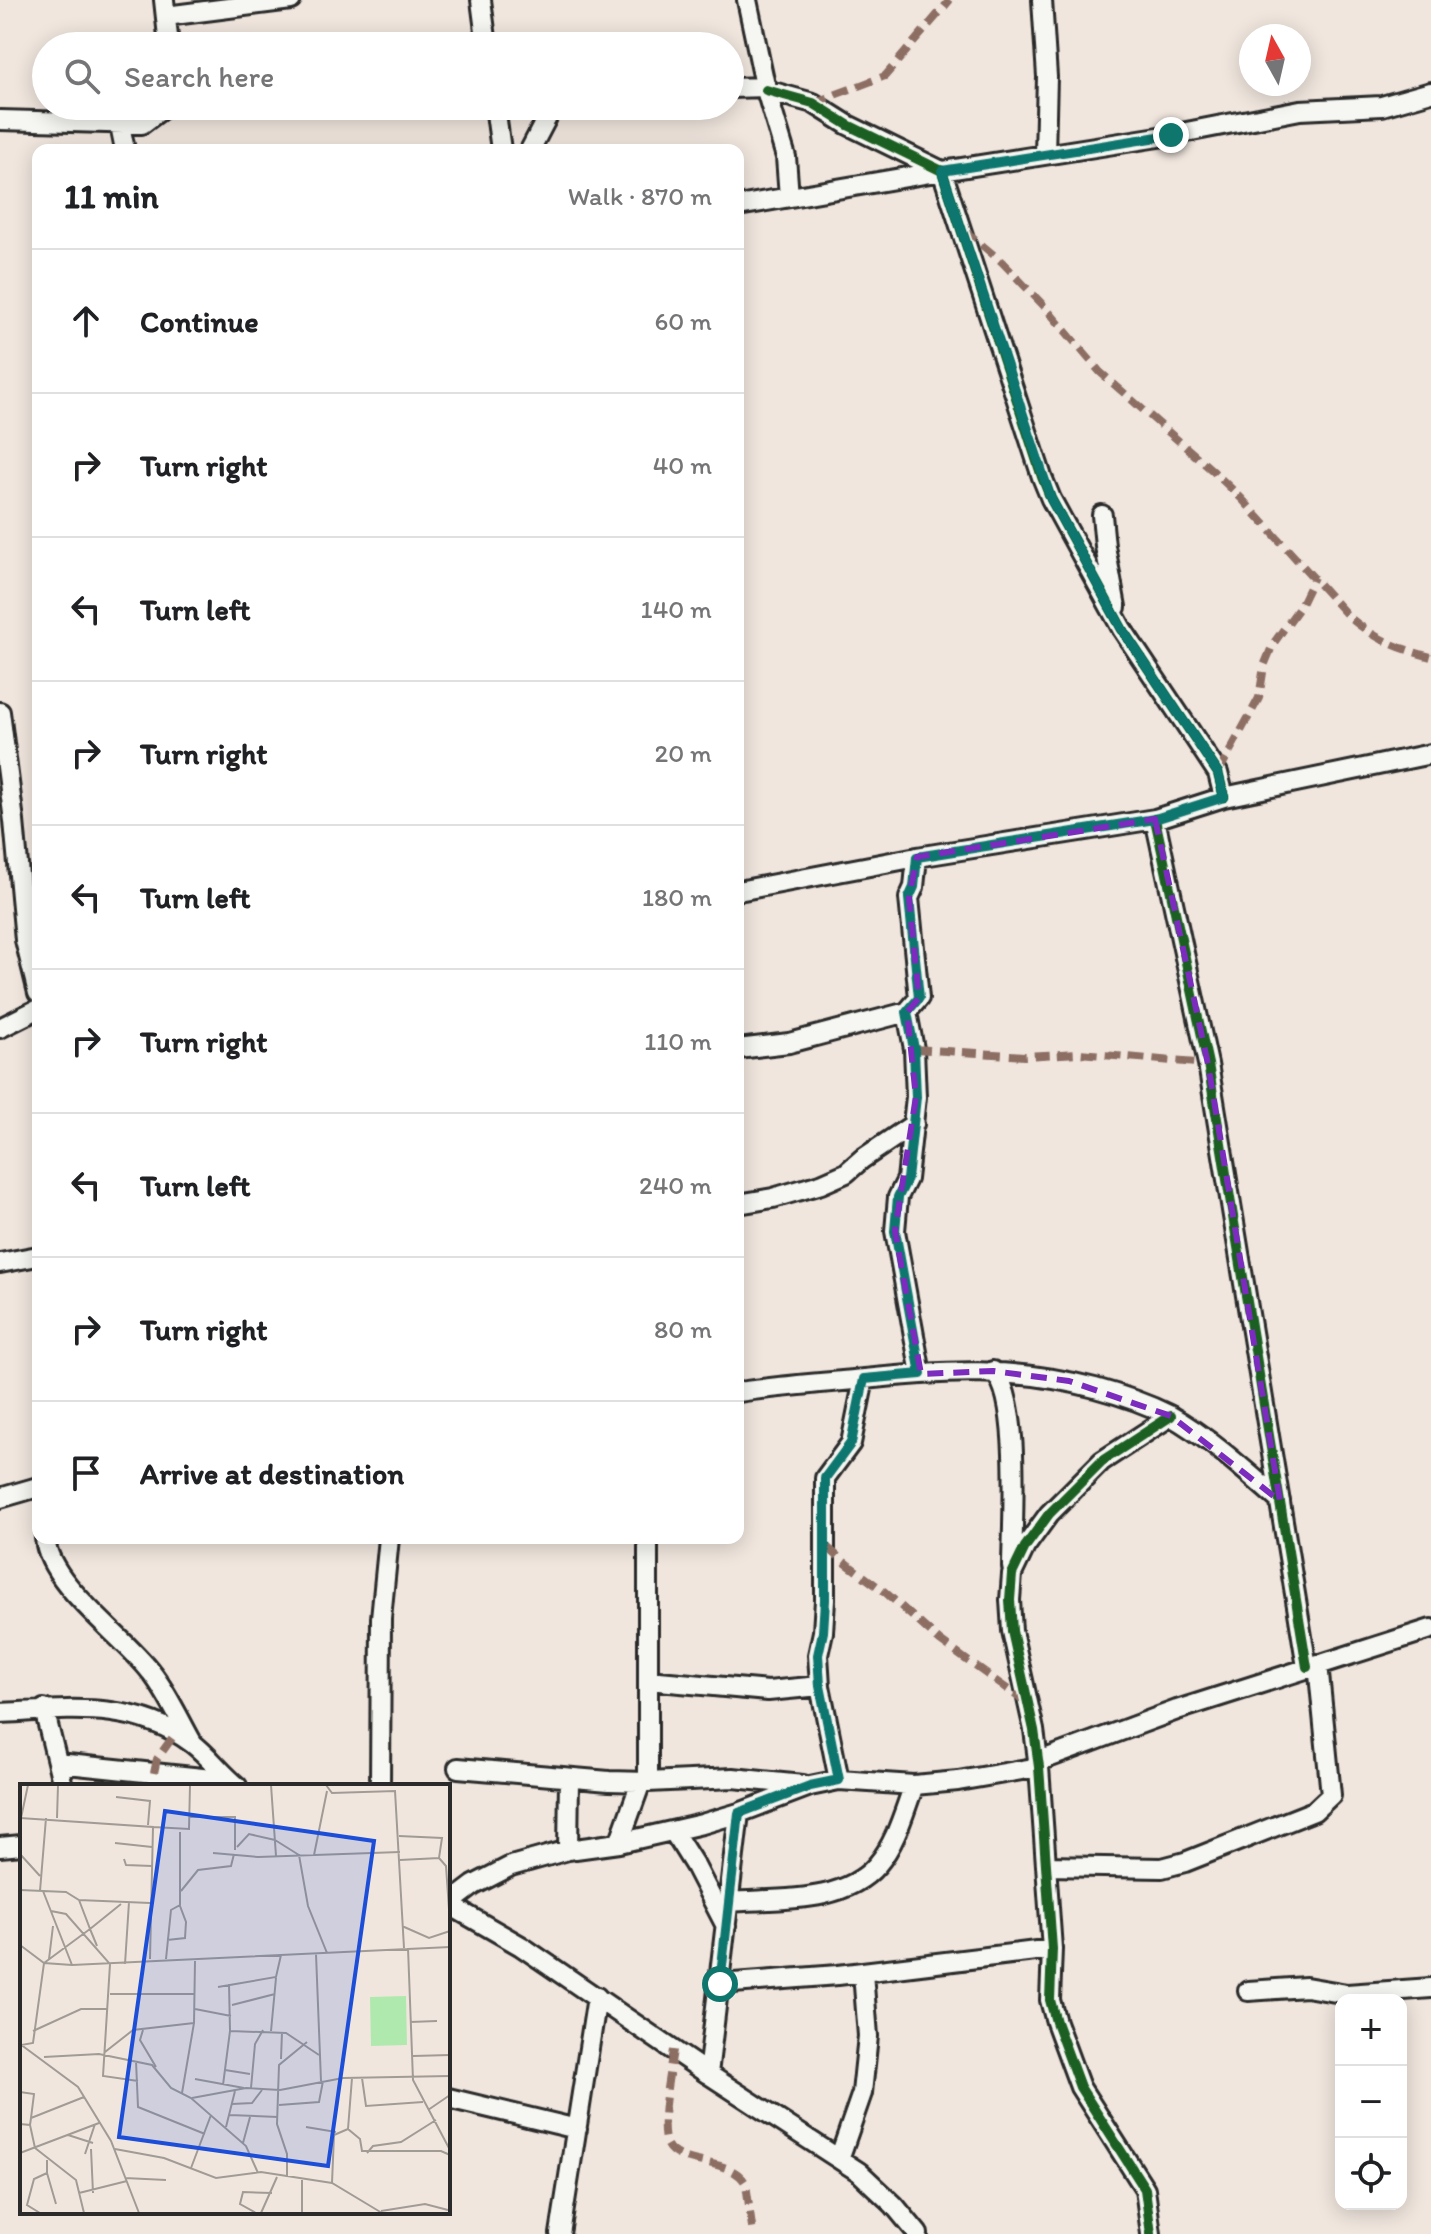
<!DOCTYPE html>
<html lang="en">
<head>
<meta charset="utf-8">
<style>
  body { margin:0; font-family:Itim,sans-serif; background:#f6f6f6; color:#202124 }
  .controls { position:absolute; right:24px; bottom:24px; display:grid; overflow:hidden; border-radius:16px; box-shadow:0 4px 20px #0003 }
  .controls button { width:72px; height:72px; display:grid; place-items:center; padding:0; border:0; border-bottom:2px solid #e0e0e0; background:#fff; color:#202124; font:40px sans-serif }
  .compass { position:absolute; left:1239px; top:24px; width:72px; height:72px; border-radius:50%; background:#fff; box-shadow:0 4px 20px #0003; rotate:352deg }
  .stop { position:absolute; width:24px; height:24px; margin:-18px; border:6px solid #0f766e; border-radius:50%; background:#fff }
  .stop.end { background:#0f766e; border-color:#fff; box-shadow:0 2px 8px #0008 }
  .list { margin:0; padding:0; list-style:none }
  h2 { display:flex; justify-content:space-between; align-items:center; height:104px; margin:0; padding:0 32px; font-size:34px }
  h2 small { font-size:26px; font-weight:400; color:#757577 }
  .list li { display:grid; grid-template-columns:52px 1fr auto; gap:24px; align-items:center; box-sizing:border-box; height:144px; padding:0 32px; border-top:2px solid #e0e0e0 }
  .list b { display:block; font-size:30px; white-space:nowrap }
  .list em { font-size:26px; font-style:normal; color:#757577 }
  .icon { flex:none; width:44px; height:44px; fill:none; stroke:currentColor; stroke-width:2; stroke-linecap:round; stroke-linejoin:round }
  .map { position:relative; flex:none; width:1431px; height:2234px; overflow:hidden }
  .search { position:absolute; background:#fff; box-shadow:0 4px 20px #0003; left:32px; top:32px; width:712px; height:88px; display:flex; align-items:center; gap:20px; box-sizing:border-box; padding:0 28px; border-radius:44px; color:#757577; font-size:30px }
  .panel { position:absolute; background:#fff; box-shadow:0 4px 20px #0003; left:32px; top:144px; width:712px; height:1400px; border-radius:16px }
  .map>svg:first-child { display:block }
  .lines { fill:none; stroke-linecap:round; stroke-linejoin:round }
  .minor-casing { stroke:#2b2b2b; stroke-width:24 }
  .minor { stroke:#f6f6f2; stroke-width:18 }
  .quiet { stroke:#8d6e63; stroke-width:8; stroke-dasharray:16 8; stroke-linecap:butt }
  .cycleway-casing { stroke:#f6f6f2; stroke-width:15 }
  .cycleway { stroke:#1b5e20; stroke-width:10 }
  .route { stroke:#0f766e; stroke-width:10 }
  .marked { fill:none; stroke:#7b2cbf; stroke-width:6; stroke-dasharray:16 10; stroke-linejoin:round }
  .inset-road { fill:none; stroke:#a19b96; stroke-width:2 }
  .view { fill:#1d4ed8; fill-opacity:0.15; stroke:#1d4ed8; stroke-width:4 }
  .inset-edge { fill:none; stroke:#2b2b2b; stroke-width:4 }
</style>
</head>
<body>
<div class="map">
<svg width="1431" height="2234" viewBox="0 0 1431 2234">
  <rect width="100%" height="100%" fill="#f0e6de"/>
  <filter id="ink" filterUnits="userSpaceOnUse"><feTurbulence type="fractalNoise" baseFrequency=".0125" numOctaves="2"/><feDisplacementMap in="SourceGraphic" scale="16" xChannelSelector="R" yChannelSelector="G"/><feConvolveMatrix kernelMatrix="1 2 1 2 8 2 1 2 1" color-interpolation-filters="sRGB"/></filter>
  <g filter="url(#ink)">
    <g class="lines">
      <g class="minor-casing">
        <path id="minor" d="M164 0 169 46
          M481 0 487 46
          M747 0 766 90 786 157 789 197
          M1042 0 1047 77 1045 154
          M166 16 291 0
          M730 88 767 87
          M766 90 813 103 848 125 942 171 1042 477 1051 499 1122 629 1218 773 1224 797
          M495 106 501 150
          M0 120 142 124 166 106
          M120 125 125 150
          M530 150 553 106
          M738 206 942 171 1171 135 1300 110 1382 106 1431 92
          M1102 515 1105 546 1116 607
          M0 712 14 821 25 940 38 993
          M1155 819 1208 1064 1307 1667
          M738 891 917 857 1155 819 1224 797 1431 754
          M907 1012 914 1049 916 1097 907 1179 898 1197 895 1231 921 1374
          M0 1028 38 1009
          M738 1049 789 1043 907 1012 919 998 909 898 914 887 917 857
          M738 1204 773 1198 821 1184 846 1173 862 1159 914 1124
          M0 1263 38 1256
          M993 1371C1022 1395 1012 1528 1012 1567
          M738 1392C780 1386 823 1383 865 1379 946 1370 1015 1367 1095 1388 1121 1395 1145 1403 1169 1415 1207 1436 1247 1472 1280 1501
          M0 1498 38 1487
          M45 1538C48 1584 124 1636 151 1672 167 1692 179 1719 192 1742
          M648 1538V1782
          M648 1680 768 1691 820 1686
          M44 1709 63 1786
          M0 1713C67 1710 134 1700 192 1743 208 1755 221 1773 237 1786
          M1037 1762 1177 1710 1431 1629
          M58 1763 231 1781
          M458 1768 609 1781 648 1782 733 1778 803 1785
          M839 1780 820 1686 819 1670 818 1655 823 1632 825 1600V1478L851 1443 864 1379
          M380 1786 381 1618 389 1538
          M673 1831 695 1866 726 1926
          M619 1843 641 1782
          M0 1847 22 1845
          M568 1850 569 1779
          M1046 1866 1162 1868 1185 1862 1314 1811 1331 1795 1318 1664
          M729 1902C776 1898 843 1905 877 1865 896 1843 904 1812 914 1785
          M448 1904 521 1946 708 2074 859 2172 894 2205 918 2234
          M449 1904 474 1885 511 1866 568 1850 619 1843 702 1824 739 1813 810 1786 839 1780 914 1785 958 1781 1039 1767
          M720 1984 838 1975 1052 1949
          M1248 1991 1306 1987 1347 1994 1431 1988
          M708 2074 739 1813
          M448 2098 577 2129
          M839 2159 862 2093 868 2036 863 1973
          M560 2234 597 1997
          M1151 2234 1145 2189 1080 2087 1056 2022 1050 2000 1052 1949 1039 1767 1034 1730 1012 1631 1010 1600 1012 1574 1025 1547 1049 1514 1102 1461 1171 1416"/>
      </g>
      <use href="#minor" class="minor"/>
      <path class="quiet" d="M813 103 885 76 950 0
        M963 229 1002 262 1045 307 1100 372 1213 471 1241 498 1348 616C1375 639 1397 648 1431 657
        M1218 773 1259 698 1264 666 1273 644 1299 608 1314 577
        M914 1049 1024 1056 1080 1053 1208 1064
        M826 1546 843 1561 885 1592 940 1641 1028 1704
        M154 1773 157 1759 175 1734
        M673 2050C670 2071 659 2125 666 2143 677 2169 731 2155 746 2184L753 2234"/>
      <g class="cycleway-casing">
        <path id="cycleway" d="M766 90 813 103 848 125 942 171 1042 477 1051 499 1122 629 1218 773 1224 797
          M1155 819 1208 1064 1307 1667
          M1151 2234 1145 2189 1080 2087 1056 2022 1050 2000 1052 1949 1039 1767 1034 1730 1012 1631 1010 1600 1012 1574 1025 1547 1049 1514 1102 1461 1171 1416"/>
      </g>
      <use href="#cycleway" class="cycleway"/>
    </g>
  </g>
  <g class="lines" filter="url(#ink)">
    <path class="route" d="M720 1984 739 1813 810 1786 839 1780 820 1686 819 1670 818 1655 823 1632 825 1600V1478L851 1443 864 1379 921 1374 895 1231 898 1197 907 1179 916 1097 914 1049 907 1012 919 998 909 898 914 887 917 857 1155 819 1224 797 1218 773 1122 629 1051 499 942 171 1171 135"/>
  </g>
  <path class="marked" d="M1155 819 1208 1064 1280 1501 1171 1416 1069 1381 993 1371 921 1374 895 1231 916 1097 907 1012 919 998 909 898 917 857Z"/>
  <g transform="translate(20 1784)">
    <rect width="430" height="430" fill="#f0e6de"/>
    <path d="M386 212 387 261 351 262 350 213Z" fill="#b0e9ad"/>
    <path class="inset-road" d="M251 1 256 72M306 1 312 9 375 7 384 164M96 13 130 17 128 41M169 33H215V66M0 34 133 43 130 175M1 34 8 1M37 34 38 1M133 43 169 45 170 1M379 52 422 54 419 74 380 76M255 56 279 71 288 122 307 169M95 59 132 63M217 63 229 50 255 56M193 69 238 73 380 68M0 70 20 92M294 71 307 7M419 74 426 82 430 140M104 75 106 81 132 82M0 106 46 108 59 116 130 119M20 107 26 34M23 107 52 181M161 107 178 86 211 82 214 70M31 127 46 130 90 180 83 292 118 297M382 142 409 154 430 147M147 156 165 154 166 138 160 122M0 161 24 179 52 181 430 163M77 162 70 145 101 120M388 164 393 296 430 366M296 170 301 297M29 175 33 142M146 175 151 126 160 121V48M105 180 109 118M198 203 256 193 261 171M90 210H175M212 221 255 210M175 225 211 232M390 238 417 237M123 246 120 256 136 283M13 247 61 225H88M210 247 266 249 299 271M251 247 256 194M0 260 58 303 91 357 119 429M0 267 1 261 13 259 24 179 70 145 59 116M85 268 113 246 174 239M393 272 430 271M24 273 79 270 132 281 151 304 171 314 226 362 238 389M261 275 262 248M116 277 118 323 185 350M205 286 230 290M332 294 328 345 340 355 342 367H421L430 371M342 294 346 322 403 318M175 295 224 304M203 301 210 247 209 200M231 304 235 260 243 246M260 306 323 294 430 292M0 308 14 310 11 334M162 309 174 239 175 177M172 314 226 304 260 306M212 320 232 319 242 306M259 321 299 318 303 297M408 326 430 311M209 331 258 333M0 340 10 341 15 364 56 396 64 429M10 341 11 334 64 313M206 343 215 307M286 343 316 348M48 351 73 359M223 359 230 333M71 365 73 409M95 365 144 374 196 394 241 388 312 399 362 429M0 369 79 339M347 369 353 362 381 358 416 336M65 370 75 340M171 384 191 331M27 389 36 420M267 393V370L257 340 259 281 287 258M105 394 146 396M312 399 314 351 328 345M59 409 107 397M361 427 405 420 428 426M20 429 7 421 14 395 27 389V376M236 429 220 420 223 408 252 409M241 429 257 393M282 429V396"/>
    <path class="view" d="M145 27 354 57 308 382 99 353Z"/>
    <rect width="430" height="430" class="inset-edge"/>
  </g>
</svg>
<div class="controls">
<button>+</button>
<button>−</button>
<button><svg class="icon" aria-label="locate" viewBox="0 0 24 24"><circle cx="12" cy="12" r="6"/><path d="M12 2v4M12 18v4M2 12h4M18 12h4"/></svg></button>
</div>
<svg class="compass" viewBox="-18 -18 36 36"><path d="M0-13l5 13h-10z" fill="#e53935"/><path d="M0 13l5-13h-10z" fill="#757577"/></svg>
<div class="stop" style="left:720px;top:1984px"></div>
<div class="stop end" style="left:1171px;top:135px"></div>
<div class="search"><svg class="icon" aria-label="search" viewBox="0 0 24 24"><circle cx="10" cy="10" r="6"/><path d="M15 15l6 6"/></svg>Search here</div>
<section class="panel">
<h2>11 min<small>Walk · 870 m</small></h2>
<ul class="list">
<li><svg class="icon" aria-label="ahead" viewBox="0 0 24 24"><path d="M12 20V5M6 11l6-6 6 6"/></svg><div><b>Continue</b></div><em>60 m</em></li>
<li><svg class="icon" aria-label="right" viewBox="0 0 24 24"><path d="M7 20v-9h11M14 6l5 5-5 5"/></svg><div><b>Turn right</b></div><em>40 m</em></li>
<li><svg class="icon" aria-label="left" viewBox="0 0 24 24"><path d="M17 20v-9H6M10 6l-5 5 5 5"/></svg><div><b>Turn left</b></div><em>140 m</em></li>
<li><svg class="icon" aria-label="right" viewBox="0 0 24 24"><path d="M7 20v-9h11M14 6l5 5-5 5"/></svg><div><b>Turn right</b></div><em>20 m</em></li>
<li><svg class="icon" aria-label="left" viewBox="0 0 24 24"><path d="M17 20v-9H6M10 6l-5 5 5 5"/></svg><div><b>Turn left</b></div><em>180 m</em></li>
<li><svg class="icon" aria-label="right" viewBox="0 0 24 24"><path d="M7 20v-9h11M14 6l5 5-5 5"/></svg><div><b>Turn right</b></div><em>110 m</em></li>
<li><svg class="icon" aria-label="left" viewBox="0 0 24 24"><path d="M17 20v-9H6M10 6l-5 5 5 5"/></svg><div><b>Turn left</b></div><em>240 m</em></li>
<li><svg class="icon" aria-label="right" viewBox="0 0 24 24"><path d="M7 20v-9h11M14 6l5 5-5 5"/></svg><div><b>Turn right</b></div><em>80 m</em></li>
<li><svg class="icon" aria-label="arrive" viewBox="0 0 24 24"><path d="M6 21V4h12l-3 4 3 4H6"/></svg><div><b>Arrive at destination</b></div></li>
</ul>
</section>
</div>
</body>
</html>
